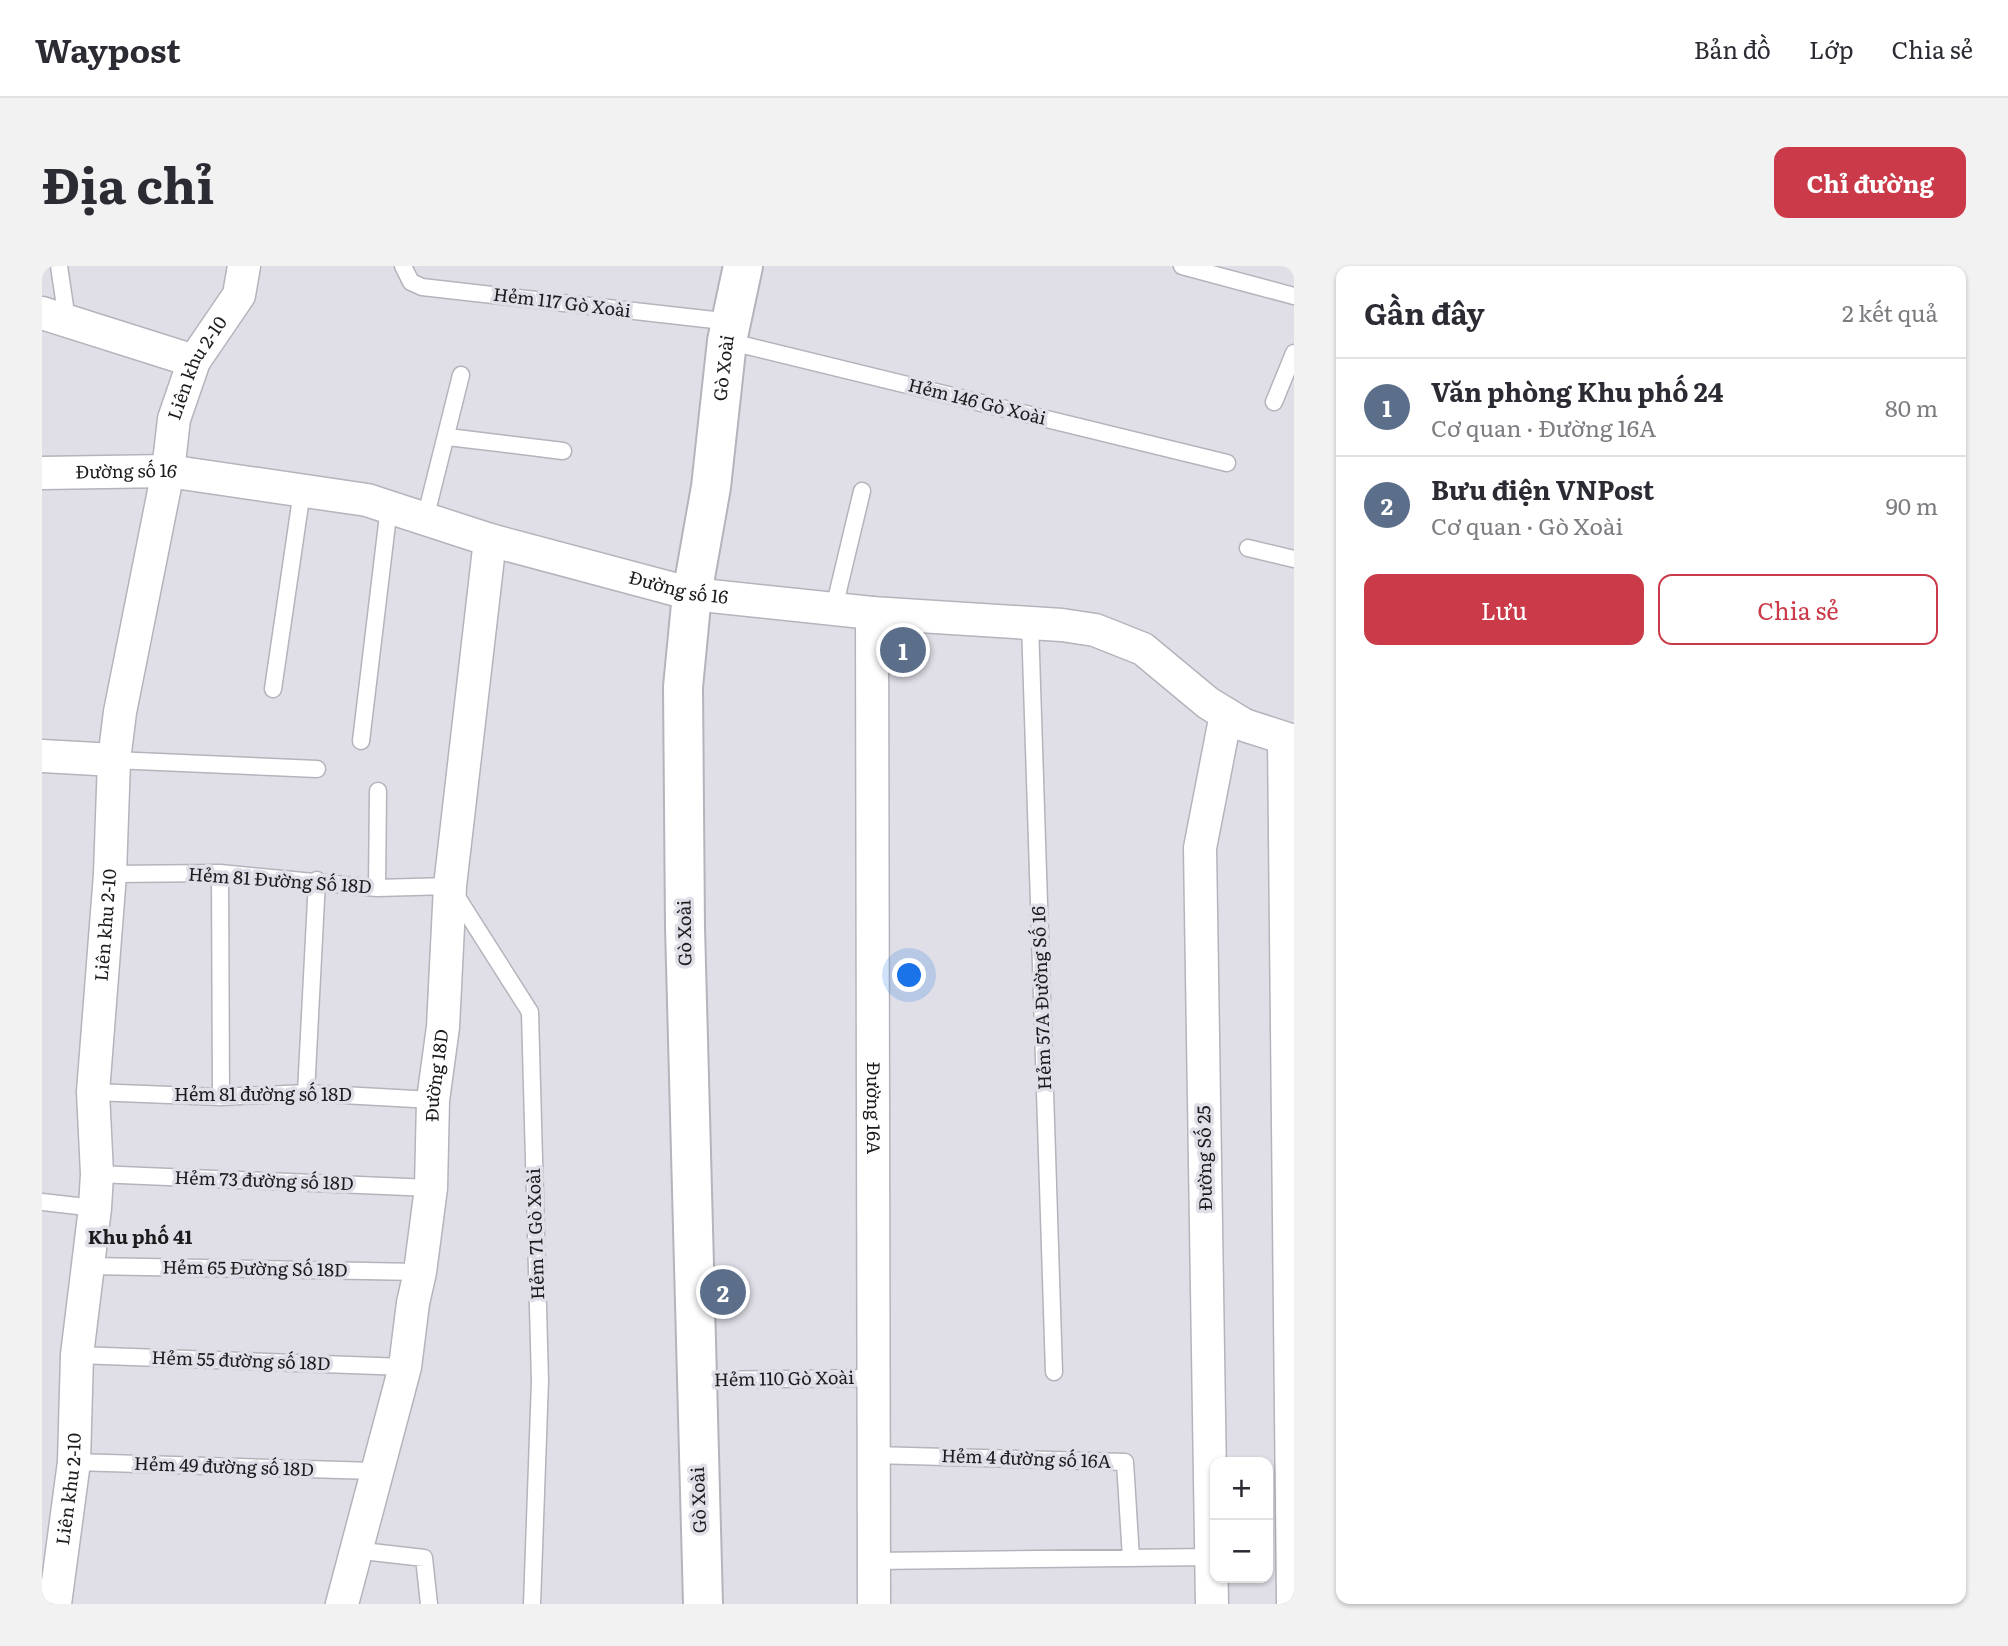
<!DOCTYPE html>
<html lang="vi">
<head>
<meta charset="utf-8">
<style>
  body { margin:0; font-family:Literata,serif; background:#f2f2f3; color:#2b2b33 }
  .controls { position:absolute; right:21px; bottom:21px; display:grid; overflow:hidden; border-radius:14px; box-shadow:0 2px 5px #0004 }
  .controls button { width:63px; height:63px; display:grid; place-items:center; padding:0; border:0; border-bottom:2px solid #e1e1e2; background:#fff; color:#2b2b33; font:35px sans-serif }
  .you { position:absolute; left:868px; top:710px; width:24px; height:24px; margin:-18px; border:5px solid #fff; border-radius:50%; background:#1a73e8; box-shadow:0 0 0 10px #1a73e833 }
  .badge { display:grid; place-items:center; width:46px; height:46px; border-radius:50%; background:#ca3a48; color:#fff; font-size:23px; font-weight:700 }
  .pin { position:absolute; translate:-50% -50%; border:4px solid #fff; box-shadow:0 2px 7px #0006 }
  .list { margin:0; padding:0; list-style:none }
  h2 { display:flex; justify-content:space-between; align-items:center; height:91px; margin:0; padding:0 28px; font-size:30px }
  h2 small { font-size:23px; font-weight:400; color:#7c7c81 }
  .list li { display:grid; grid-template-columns:46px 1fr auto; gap:21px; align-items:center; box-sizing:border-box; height:98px; padding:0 28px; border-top:2px solid #e1e1e2 }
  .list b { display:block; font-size:26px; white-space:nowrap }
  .list p { margin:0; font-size:23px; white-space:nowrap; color:#7c7c81 }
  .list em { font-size:23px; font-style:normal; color:#7c7c81 }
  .actions { display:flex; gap:14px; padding:21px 28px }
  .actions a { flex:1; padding:16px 0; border:2px solid #ca3a48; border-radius:14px; text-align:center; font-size:24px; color:#ca3a48 }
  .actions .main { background:#ca3a48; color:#fff }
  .map { position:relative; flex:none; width:1252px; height:1338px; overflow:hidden; border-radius:14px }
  header { display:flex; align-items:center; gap:42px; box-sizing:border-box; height:98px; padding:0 35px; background:#fff; border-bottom:2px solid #e1e1e2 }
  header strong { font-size:33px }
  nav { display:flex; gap:38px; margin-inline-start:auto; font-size:24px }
  .intro { display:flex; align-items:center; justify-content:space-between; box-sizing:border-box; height:168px; padding:0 42px }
  h1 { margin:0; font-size:49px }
  .button { padding:18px 32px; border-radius:14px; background:#ca3a48; color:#fff; font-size:24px; font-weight:700 }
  main { display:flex; gap:42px; padding:0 42px }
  aside { flex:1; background:#fff; border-radius:14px; box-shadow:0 2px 5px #0004 }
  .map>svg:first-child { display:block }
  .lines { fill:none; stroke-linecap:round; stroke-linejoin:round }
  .service-casing { stroke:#b5b3bb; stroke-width:19 }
  .minor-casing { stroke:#b5b3bb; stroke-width:35 }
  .tertiary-casing { stroke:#b5b3bb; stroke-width:42 }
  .service { stroke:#fff; stroke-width:16 }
  .minor { stroke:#fff; stroke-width:32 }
  .tertiary { stroke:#fff; stroke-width:38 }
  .labels { text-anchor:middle; stroke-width:7; stroke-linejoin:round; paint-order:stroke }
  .street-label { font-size:18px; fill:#1c1c1e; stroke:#e0dfe7 }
  .neighbourhood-label { font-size:19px; font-weight:bold; fill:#1c1c1e; stroke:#e0dfe7 }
</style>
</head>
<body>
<header>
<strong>Waypost</strong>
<nav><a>Bản đồ</a><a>Lớp</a><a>Chia sẻ</a></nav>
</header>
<div class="intro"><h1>Địa chỉ</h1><a class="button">Chỉ đường</a></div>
<main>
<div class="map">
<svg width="1252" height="1338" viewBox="0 0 1252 1338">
  <rect width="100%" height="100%" fill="#e0dfe7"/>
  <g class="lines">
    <g class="service-casing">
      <path id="service" d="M17 0 25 54
        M361 0 369 16 380 21 690 56
        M1140 0 1252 30
        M685 75 1185 197
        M1232 136 1252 87
        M406 171 521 185
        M383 253 419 109
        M1206 282 1252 293
        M792 342 820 225
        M988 357 1012 1106
        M231 423 260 225
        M319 475 347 241
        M72 494 275 503
        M178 607 179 831
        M68 608 178 607 335 622 408 620 488 746 498 1115 490 1338
        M335 622 336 525
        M51 826 179 831 264 827 391 834
        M264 827 275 614
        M55 908 389 922
        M0 936 53 942
        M48 1000 378 1006
        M35 1089 363 1101
        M655 1114 832 1112
        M832 1189 1083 1196 1089 1292
        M32 1196 333 1205
        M312 1284 382 1292 387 1338
        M832 1295 1169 1291"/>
    </g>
    <g class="minor-casing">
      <g id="minor">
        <path d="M0 47 152 95"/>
        <path id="s1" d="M0 207 126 205 325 234 448 274 650 328 830 347 1020 359 1053 364 1101 383 1166 437 1202 459 1252 475"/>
        <path id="s2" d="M830 347 832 1338"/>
        <path d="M1242 473 1251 1338"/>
        <path d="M0 490 72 494"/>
        <path id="s3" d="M13 1338 32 1196 35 1089 53 942 55 908 51 826 68 608 72 494 78 446 126 205 132 153 152 95 197 29 202 0"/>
        <path id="s4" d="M300 1338 363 1101 371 1037 378 1006 389 922 391 834 401 761 408 620 448 274"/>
        <path d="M1170 1338 1158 582 1184 448"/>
      </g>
    </g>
    <g class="tertiary-casing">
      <g id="tertiary">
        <path id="s5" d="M661 1338 643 661 641 421 650 328 669 221 685 75 701 0"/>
      </g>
    </g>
    <use href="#service" class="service"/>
    <use href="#minor" class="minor"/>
    <use href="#tertiary" class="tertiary"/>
  </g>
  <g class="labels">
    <g class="street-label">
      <text transform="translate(520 37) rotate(7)" y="6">Hẻm 117 Gò Xoài</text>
      <text dy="6" stroke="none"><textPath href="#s5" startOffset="1239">Gò Xoài</textPath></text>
      <text dy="6" stroke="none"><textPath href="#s3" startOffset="1250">Liên khu 2-10</textPath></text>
      <text transform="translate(935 136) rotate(14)" y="6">Hẻm 146 Gò Xoài</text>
      <text dy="6" stroke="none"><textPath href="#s1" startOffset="84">Đường số 16</textPath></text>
      <text dy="6" stroke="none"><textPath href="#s1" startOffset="651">Đường số 16</textPath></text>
      <text transform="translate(238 615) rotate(4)" y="6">Hẻm 81 Đường Số 18D</text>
      <text dy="6" stroke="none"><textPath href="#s3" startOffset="682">Liên khu 2-10</textPath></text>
      <text transform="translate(643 667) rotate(-91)" y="6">Gò Xoài</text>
      <text transform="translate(1000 732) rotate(-92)" y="6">Hẻm 57A Đường Số 16</text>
      <text dy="6" stroke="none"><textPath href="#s4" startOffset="539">Đường 18D</textPath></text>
      <text x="221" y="835">Hẻm 81 đường số 18D</text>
      <text dy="6" stroke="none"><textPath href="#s2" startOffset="495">Đường 16A</textPath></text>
      <text transform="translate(1163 892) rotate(-91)" y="6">Đường Số 25</text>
      <text transform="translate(222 915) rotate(2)" y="6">Hẻm 73 đường số 18D</text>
      <text transform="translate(494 968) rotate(-92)" y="6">Hẻm 71 Gò Xoài</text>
      <text transform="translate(213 1003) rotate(1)" y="6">Hẻm 65 Đường Số 18D</text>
      <text transform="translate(199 1095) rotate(2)" y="6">Hẻm 55 đường số 18D</text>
      <text transform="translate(742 1113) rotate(-1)" y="6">Hẻm 110 Gò Xoài</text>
      <text transform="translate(984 1193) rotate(2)" y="6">Hẻm 4 đường số 16A</text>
      <text transform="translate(182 1201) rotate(2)" y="6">Hẻm 49 đường số 18D</text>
      <text dy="6" stroke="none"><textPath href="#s3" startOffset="116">Liên khu 2-10</textPath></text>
      <text transform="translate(657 1234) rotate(-92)" y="6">Gò Xoài</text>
    </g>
    <g class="neighbourhood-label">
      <text x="98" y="978">Khu phố 41</text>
    </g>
  </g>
</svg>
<div class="controls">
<button>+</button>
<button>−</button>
</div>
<div class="you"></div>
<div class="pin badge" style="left:861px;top:384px;background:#5c6f8a">1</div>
<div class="pin badge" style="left:681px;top:1026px;background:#5c6f8a">2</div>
</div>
<aside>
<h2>Gần đây<small>2 kết quả</small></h2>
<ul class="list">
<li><span class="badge" style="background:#5c6f8a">1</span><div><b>Văn phòng Khu phố 24</b><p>Cơ quan · Đường 16A</p></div><em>80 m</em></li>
<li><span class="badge" style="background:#5c6f8a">2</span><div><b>Bưu điện VNPost</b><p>Cơ quan · Gò Xoài</p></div><em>90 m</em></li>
</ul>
<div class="actions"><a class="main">Lưu</a><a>Chia sẻ</a></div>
</aside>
</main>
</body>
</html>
